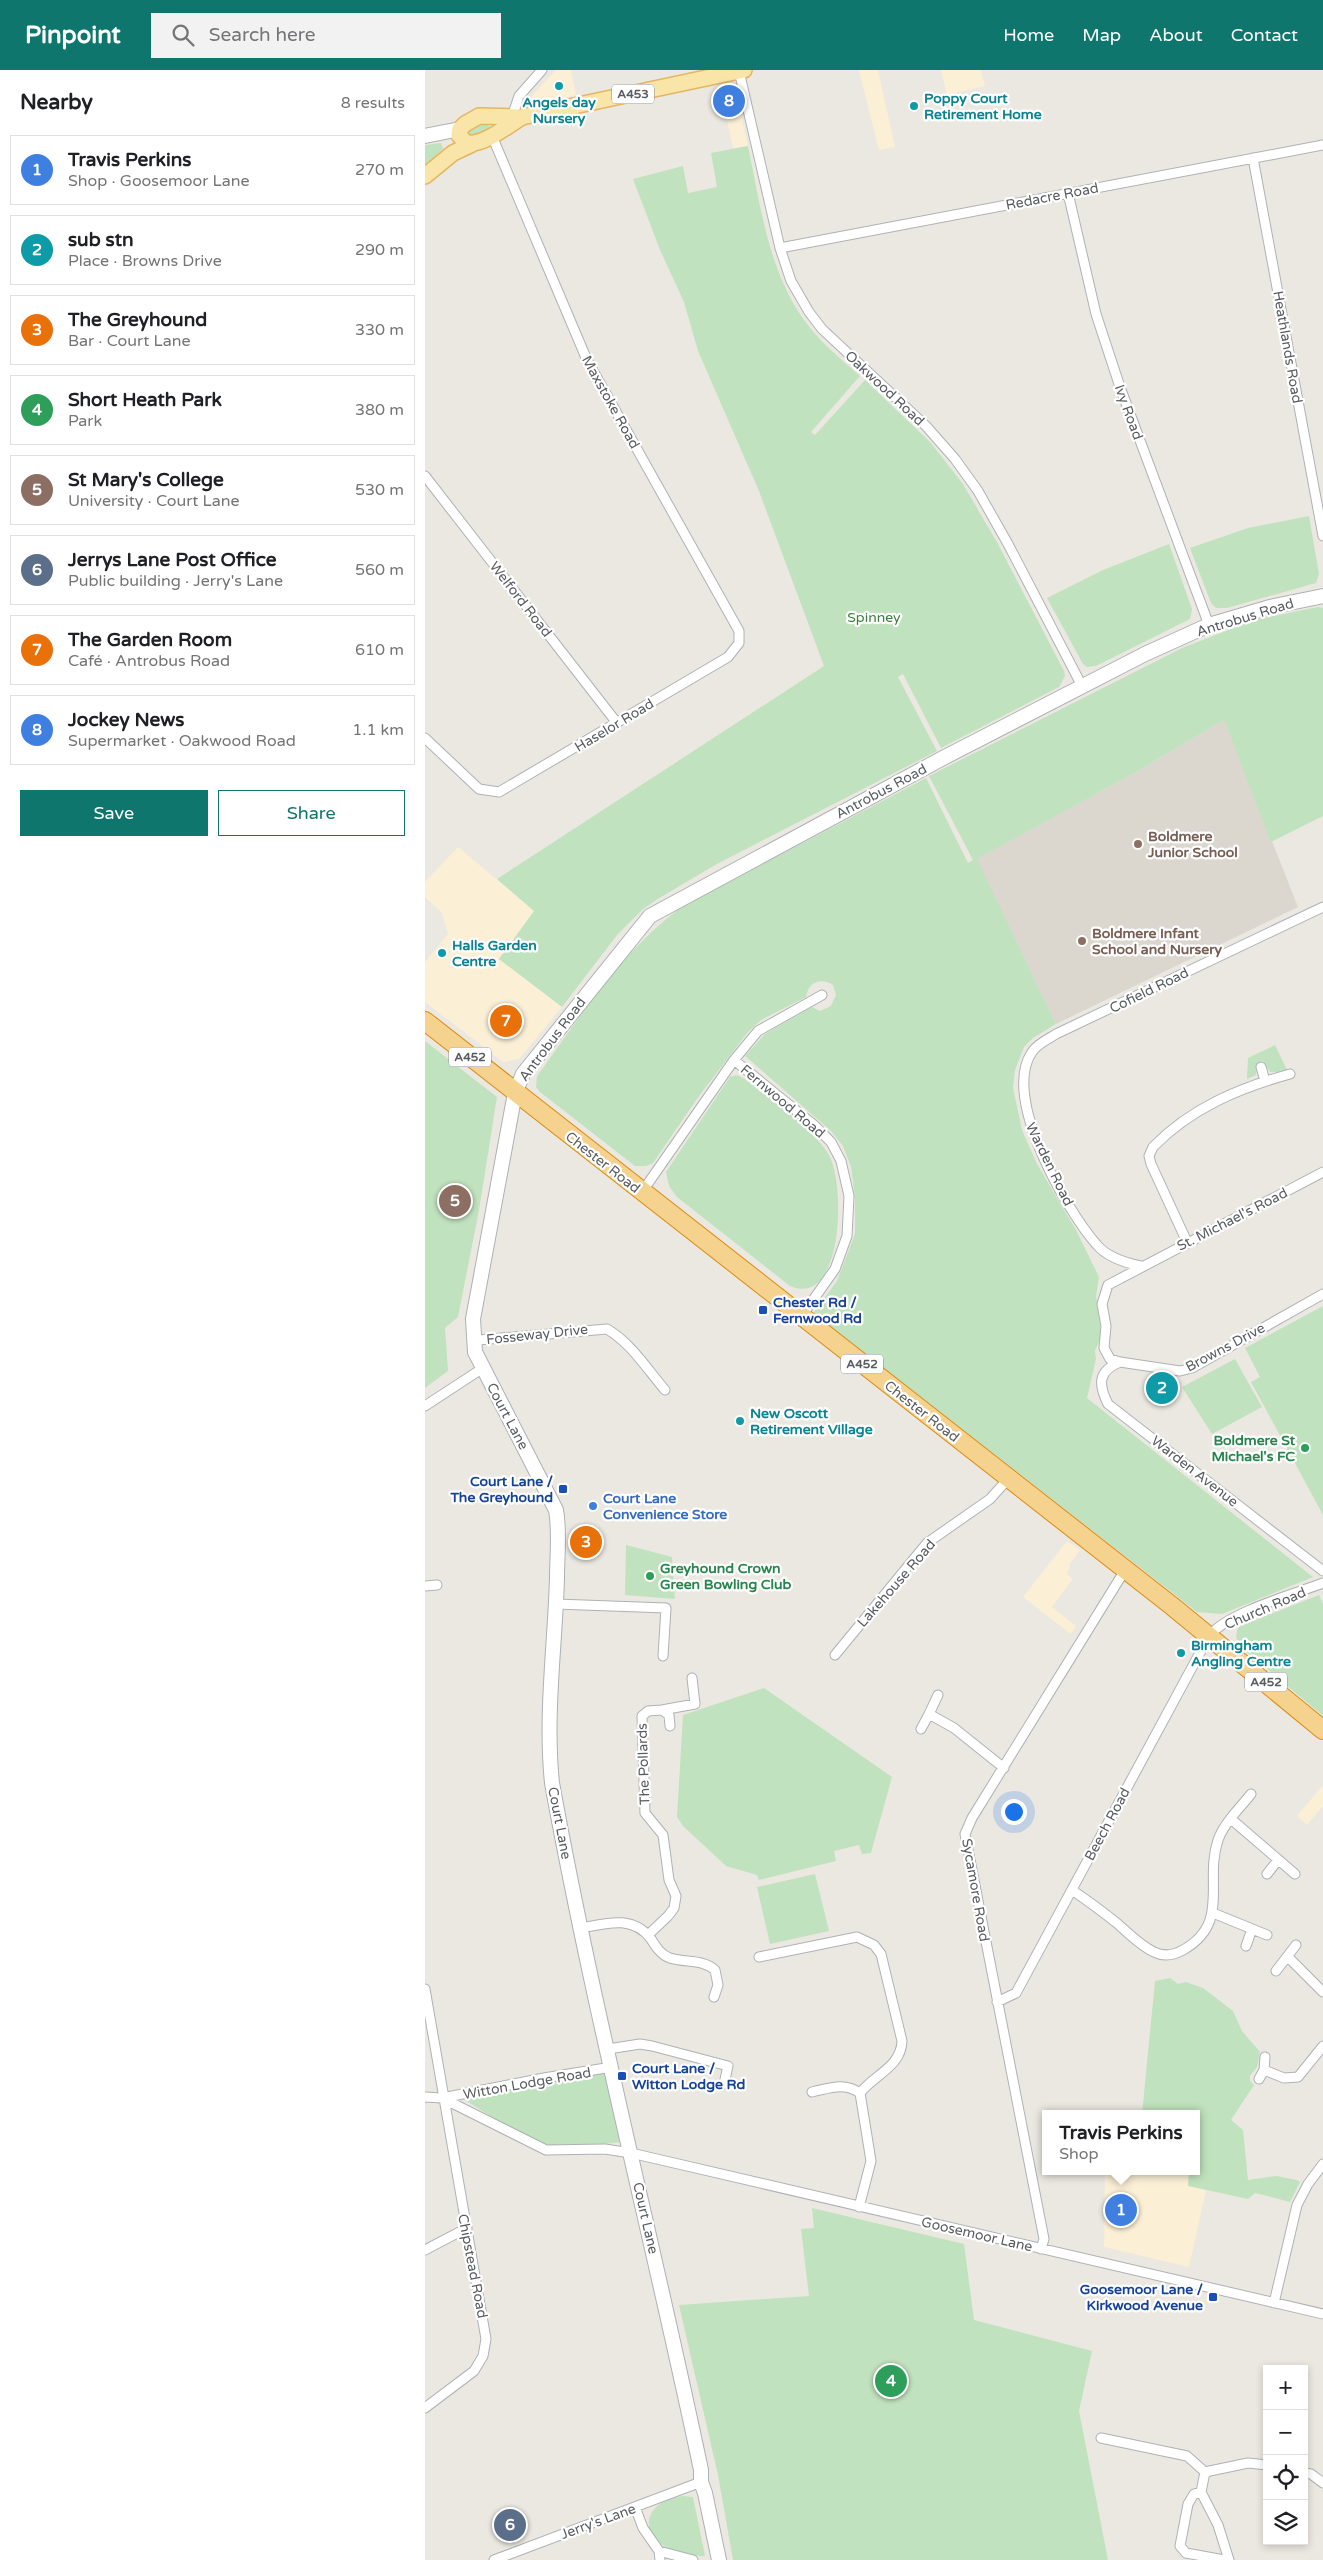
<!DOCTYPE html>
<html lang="en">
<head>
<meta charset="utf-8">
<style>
  body { margin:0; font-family:"Varela Round",sans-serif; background:#f2f2f2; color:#202124 }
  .controls { position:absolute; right:15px; bottom:15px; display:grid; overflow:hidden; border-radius:0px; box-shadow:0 2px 8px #0003 }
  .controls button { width:45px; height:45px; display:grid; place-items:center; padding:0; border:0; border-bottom:1px solid #e0e0e0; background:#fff; color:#202124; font:25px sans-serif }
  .you { position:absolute; left:588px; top:1741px; width:18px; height:18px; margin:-12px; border:4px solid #fff; border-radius:50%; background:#1a73e8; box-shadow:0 0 0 8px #1a73e833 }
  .badge { display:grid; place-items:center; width:32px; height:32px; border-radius:50%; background:#0f766e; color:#fff; font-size:16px; font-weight:700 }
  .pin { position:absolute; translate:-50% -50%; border:2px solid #fff; box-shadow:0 1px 5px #0006 }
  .popup { position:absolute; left:617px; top:2040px; width:158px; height:65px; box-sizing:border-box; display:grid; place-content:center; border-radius:0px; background:#fff; filter:drop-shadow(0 1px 4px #0005); font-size:16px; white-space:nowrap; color:#757577 }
  .popup b { font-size:19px; color:#202124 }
  .popup::after { content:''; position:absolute; left:50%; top:100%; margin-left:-10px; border:10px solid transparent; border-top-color:#fff }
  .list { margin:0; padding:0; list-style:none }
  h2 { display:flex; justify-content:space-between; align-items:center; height:65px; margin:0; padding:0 20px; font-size:21px }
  h2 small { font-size:16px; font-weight:400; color:#757577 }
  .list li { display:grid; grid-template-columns:32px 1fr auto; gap:15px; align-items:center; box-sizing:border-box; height:70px; margin:0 10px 10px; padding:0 10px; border:1px solid #e0e0e0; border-radius:0px }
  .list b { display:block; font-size:19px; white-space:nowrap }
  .list p { margin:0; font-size:16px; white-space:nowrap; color:#757577 }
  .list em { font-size:16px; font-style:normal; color:#757577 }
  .actions { display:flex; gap:10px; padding:15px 20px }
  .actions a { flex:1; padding:11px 0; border:1px solid #0f766e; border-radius:0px; text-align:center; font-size:18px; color:#0f766e }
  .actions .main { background:#0f766e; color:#fff }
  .icon { flex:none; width:28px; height:28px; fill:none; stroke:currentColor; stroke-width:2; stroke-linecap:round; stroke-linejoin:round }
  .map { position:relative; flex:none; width:898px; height:2490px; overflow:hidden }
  header { display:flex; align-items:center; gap:30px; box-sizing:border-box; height:70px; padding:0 25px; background:#0f766e; color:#fff }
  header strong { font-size:24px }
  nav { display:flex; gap:28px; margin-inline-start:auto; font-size:18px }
  .search { width:350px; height:45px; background:#f2f2f2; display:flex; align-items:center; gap:12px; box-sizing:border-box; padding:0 18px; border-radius:0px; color:#757577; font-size:19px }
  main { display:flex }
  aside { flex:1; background:#fff }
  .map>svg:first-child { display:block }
  .commercial { fill:#fbefd6 }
  .education { fill:#dbd7cf }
  .green { fill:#c1e2be }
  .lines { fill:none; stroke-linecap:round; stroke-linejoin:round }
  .street-casing { stroke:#aeb2b6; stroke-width:11 }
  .secondary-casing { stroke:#adb1b5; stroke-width:16 }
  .primary-casing { stroke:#e6b55f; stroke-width:18 }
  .highway-casing { stroke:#dc8b10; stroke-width:20 }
  .street { stroke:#fff; stroke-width:9 }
  .secondary { stroke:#fff; stroke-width:14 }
  .primary { stroke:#f9e5a8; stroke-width:15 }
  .highway { stroke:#f5d28e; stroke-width:18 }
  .culture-dot { fill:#0f9aa8; stroke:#fff; stroke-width:2 }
  .education-dot { fill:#8d6e63; stroke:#fff; stroke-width:2 }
  .transit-dot { fill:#1a4fb4; stroke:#fff; stroke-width:2 }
  .leisure-dot { fill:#2e9e5b; stroke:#fff; stroke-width:2 }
  .shop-dot { fill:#3f7fe0; stroke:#fff; stroke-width:2 }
  .labels { text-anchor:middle; stroke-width:4.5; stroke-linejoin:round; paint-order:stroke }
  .shield { fill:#fff; stroke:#8b8e90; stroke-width:1 }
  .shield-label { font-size:12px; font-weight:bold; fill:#595d61 }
  .culture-label { font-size:14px; font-weight:bold; fill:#0d838f; stroke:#fff; text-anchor:start }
  .street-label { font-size:14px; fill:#595d61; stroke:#fff }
  .park-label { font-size:14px; fill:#3c7f3a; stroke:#fff }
  .education-label { font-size:14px; font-weight:bold; fill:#785e54; stroke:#fff; text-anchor:start }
  .transit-label { font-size:14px; font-weight:bold; fill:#164399; stroke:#fff; text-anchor:start }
  .leisure-label { font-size:14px; font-weight:bold; fill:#27864d; stroke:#fff; text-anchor:end }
  .shop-label { font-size:14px; font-weight:bold; fill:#366cbe; stroke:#fff; text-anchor:start }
</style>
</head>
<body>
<header>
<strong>Pinpoint</strong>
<div class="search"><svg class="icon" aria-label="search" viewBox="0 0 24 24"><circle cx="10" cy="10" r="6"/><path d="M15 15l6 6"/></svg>Search here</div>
<nav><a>Home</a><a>Map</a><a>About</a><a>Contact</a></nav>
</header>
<main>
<aside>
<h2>Nearby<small>8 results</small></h2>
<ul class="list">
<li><span class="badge" style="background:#3f7fe0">1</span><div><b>Travis Perkins</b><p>Shop · Goosemoor Lane</p></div><em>270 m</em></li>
<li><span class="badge" style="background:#0f9aa8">2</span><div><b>sub stn</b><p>Place · Browns Drive</p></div><em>290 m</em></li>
<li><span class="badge" style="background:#e8710a">3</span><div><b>The Greyhound</b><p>Bar · Court Lane</p></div><em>330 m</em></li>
<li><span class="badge" style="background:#2e9e5b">4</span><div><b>Short Heath Park</b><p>Park</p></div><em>380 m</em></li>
<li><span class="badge" style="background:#8d6e63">5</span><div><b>St Mary's College</b><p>University · Court Lane</p></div><em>530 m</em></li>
<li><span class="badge" style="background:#5c6f8a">6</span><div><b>Jerrys Lane Post Office</b><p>Public building · Jerry's Lane</p></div><em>560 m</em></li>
<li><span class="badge" style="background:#e8710a">7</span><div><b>The Garden Room</b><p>Café · Antrobus Road</p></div><em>610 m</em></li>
<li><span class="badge" style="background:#3f7fe0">8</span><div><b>Jockey News</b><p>Supermarket · Oakwood Road</p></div><em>1.1 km</em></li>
</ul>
<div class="actions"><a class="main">Save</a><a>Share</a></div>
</aside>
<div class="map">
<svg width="898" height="2490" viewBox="0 0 898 2490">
  <rect width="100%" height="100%" fill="#ebe8e1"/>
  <path class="commercial" d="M131 0H146L151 25 105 35 103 30Z
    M434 0H453L470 77 454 80Z
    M516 0H556L560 16 522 25Z
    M304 16 310 19 323 76 308 78 295 18Z
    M33 777 109 841 74 889 137 937 94 989 78 992 0 932V892L23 864 17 843 0 827V812Z
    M642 1471 655 1480 644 1495 645 1498 641 1503 648 1509 627 1537 651 1556 646 1564 598 1527Z
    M898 1715V1736L882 1755 872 1746Z
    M680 2101H764L763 2116 781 2120 764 2197 679 2177Z"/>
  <path class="education" d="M799 650 873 837 631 954 551 789 711 702Z"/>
  <path class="green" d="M62 52 64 55 65 64 42 66 45 59Z
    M16 73 18 79 0 95V75Z
    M323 76C336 138 344 208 386 259 400 276 418 291 435 306L386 362 390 365 440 310 505 372 538 414 573 474 639 601 640 606 634 617 516 678 478 604 473 607 512 681 290 795 231 830 217 840 192 865 137 937 74 889 109 841 72 809 399 596 334 421 273 281 259 232 235 180 208 109 258 96 263 123 292 117 286 83Z
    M884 446 894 504 891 513 802 538H791L786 533 765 478 823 458Z
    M744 474 767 539 765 549 671 596 662 597 658 594 622 528 678 500Z
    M893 537 898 538V746L846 772 799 650 711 702 552 789 631 954 608 968 599 977 590 1000 588 1018 597 1060 612 1094 651 1160 674 1207 671 1226 676 1256 675 1269 670 1281 671 1289 662 1328 888 1507 797 1544 772 1542 388 1243 412 1211 430 1164V1128L426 1097 418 1076 406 1061 320 986 340 964 387 937 395 941 406 936 411 925 408 915C396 907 383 912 381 927L336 950 323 962 274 1026 228 1093 221 1096H210L115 1022 111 1017 112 1006C156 946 197 880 258 836L501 708 543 793 548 790 504 706 757 578 829 550Z
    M0 971 72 1027 54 1140 33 1247 20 1258 23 1301 0 1318Z
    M850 975 865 1006 856 1002H845L838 991 832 993 831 1005 822 1009 823 988Z
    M312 1005 320 1009C343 1029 390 1060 404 1085 421 1116 418 1239 365 1216L252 1127 244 1116 241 1102 305 1007Z
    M898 1236V1445L826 1312 835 1307 820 1278Z
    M810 1289 837 1337 787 1364 757 1317Z
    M201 1475 247 1487 250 1529 200 1525Z
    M894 1525 898 1534V1646L816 1577 811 1567 813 1557Z
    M339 1618 467 1707 446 1783 437 1784 434 1775 409 1781 411 1791 334 1810 332 1805 301 1796 258 1756 252 1747 258 1645Z
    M390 1804 404 1861 345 1874 332 1817Z
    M745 1908 753 1914 761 1912 778 1918 808 1941 817 1961 835 1982 832 1997 825 2006V2011L829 2015 806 2050 818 2060 823 2110 851 2106 872 2110 875 2112 865 2132 830 2123 823 2129 763 2116 764 2101H771V2044H717L730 1911Z
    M186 2000 199 2072C175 2074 148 2079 124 2075 101 2070 60 2042 38 2029Z
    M387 2138 539 2174 549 2250 667 2281 654 2341 683 2490H308L293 2405 254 2235 384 2226 376 2159 389 2158Z
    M257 2426 268 2427 280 2486C260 2487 220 2476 224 2450 225 2444 230 2437 235 2434 241 2430 250 2428 257 2426Z"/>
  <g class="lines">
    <g class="street-casing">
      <path id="street" d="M314 1 355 178 366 211 384 242 397 259 501 356 530 389 553 421 583 474 657 616
        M87 47 94 26 117 0
        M828 88 898 466
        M643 123 671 244 695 317 784 555
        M355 178 898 75
        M0 406 192 653
        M0 668 54 719 74 722 303 587 314 573V561L162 290 67 66
        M309 990 333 961 397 925
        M836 997 840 1011
        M898 1102 683 1215 677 1234 681 1256 679 1278 685 1289 695 1292 755 1301 767 1298 898 1224
        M217 1122 309 990 389 1055 406 1072 416 1091 424 1126 422 1166 410 1199 376 1247
        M762 1172 726 1094 724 1086 728 1077C766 1038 814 1018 865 1004
        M716 1196C701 1193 683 1188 672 1175 641 1140 576 1027 607 982 613 973 622 970 631 964L898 837
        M48 1266 54 1270 182 1259C206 1273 222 1299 240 1320
        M695 1292C673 1301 673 1314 683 1334L898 1501
        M0 1336 58 1298
        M0 1516 12 1515
        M131 1534 241 1538 238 1586
        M410 1585 502 1473 565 1429 583 1409
        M237 1640 270 1634 267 1608
        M504 1644 513 1625
        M496 1659 504 1644 529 1658 579 1698
        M806 1749 870 1804
        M842 1804 853 1790
        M647 1820C663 1831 678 1842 693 1854 704 1864 716 1876 729 1882 739 1887 749 1885 758 1880 806 1853 779 1812 793 1770 799 1753 815 1738 826 1724
        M788 1843 842 1865
        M157 1858C182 1853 208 1845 226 1869 231 1877 236 1885 245 1888 260 1893 278 1889 290 1900L293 1915 289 1927
        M223 1865 243 1846 249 1838 251 1826 244 1810 238 1765 220 1743 217 1646 223 1641 237 1640 244 1645 245 1656
        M821 1876 827 1859
        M334 1887 432 1867 449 1875 456 1884 477 1971C476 1997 450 2004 435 2023L446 2091 434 2137
        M863 1887 898 1922
        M851 1901 871 1875
        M0 1919 61 2269 58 2286 49 2301 0 2338
        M572 1932 591 1923 784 1566C804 1542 867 1525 898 1513
        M183 1979 215 1974 227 1976 303 1996 299 2014
        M839 2000 859 2008 873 2007 898 1976
        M834 2009 839 2000 840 1987
        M387 2022C405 2018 419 2012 435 2023
        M0 2027 17 2028 119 2008 187 1997
        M17 2028 121 2080 180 2079 206 2083 898 2244
        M616 2179 619 2169 540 1764 547 1748 700 1500
        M0 2180 42 2158
        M849 2233 872 2135 883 2114 898 2094
        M676 2368 762 2386 780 2402 823 2393 842 2395
        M780 2402 776 2422 793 2455 804 2490
        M879 2403 886 2404 898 2413
        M776 2422 769 2424 763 2434 755 2476 761 2483 799 2490
        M210 2437 218 2458 234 2481 235 2490
        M234 2481 268 2490
        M69 2490 276 2412"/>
    </g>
    <g class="secondary-casing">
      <path id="secondary" d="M0 66 35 59
        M294 2490 280 2423 276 2412V2400C228 2171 169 1944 127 1713 120 1645 130 1576 132 1508 132 1486 135 1462 131 1440L50 1282 48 1249 90 1023 98 1004 225 846 518 688 720 584 784 555 845 537 898 526"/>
    </g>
    <g class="primary-casing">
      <path id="primary" d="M97 47C82 56 58 76 41 73L34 65 35 59 40 54 54 46 97 47 319 0
        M0 106 28 83 47 74"/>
    </g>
    <g class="highway-casing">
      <path id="highway" d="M0 951 747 1536 898 1660"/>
    </g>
    <use href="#street" class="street"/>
    <use href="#secondary" class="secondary"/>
    <use href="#primary" class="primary"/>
    <use href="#highway" class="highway"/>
  </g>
  <g class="culture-dot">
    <circle cx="134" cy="16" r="5"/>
    <circle cx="489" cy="36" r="5"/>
    <circle cx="17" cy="883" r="5"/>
    <circle cx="315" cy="1351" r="5"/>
    <circle cx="756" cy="1583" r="5"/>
  </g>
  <g class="education-dot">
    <circle cx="713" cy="774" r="5"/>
    <circle cx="657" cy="871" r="5"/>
  </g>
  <g class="transit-dot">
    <rect x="333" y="1235" width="10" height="10" rx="2.5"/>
    <rect x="133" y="1414" width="10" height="10" rx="2.5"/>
    <rect x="192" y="2001" width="10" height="10" rx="2.5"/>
    <rect x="783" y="2222" width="10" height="10" rx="2.5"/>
  </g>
  <g class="leisure-dot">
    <circle cx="880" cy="1378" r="5"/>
    <circle cx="225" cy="1506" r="5"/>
  </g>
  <circle class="shop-dot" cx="168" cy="1436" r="5"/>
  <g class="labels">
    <g class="shield">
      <rect x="187" y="14.5" width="42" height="19" rx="4"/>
      <rect x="24" y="977.5" width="42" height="19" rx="4"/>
      <rect x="416" y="1284.5" width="42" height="19" rx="4"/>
      <rect x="820" y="1602.5" width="42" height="19" rx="4"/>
    </g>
    <g class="shield-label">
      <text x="208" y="28">A453</text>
      <text x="45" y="991">A452</text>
      <text x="437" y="1298">A452</text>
      <text x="841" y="1616">A452</text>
    </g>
    <g class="culture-label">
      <text x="499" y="33">Poppy Court<tspan x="499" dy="16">Retirement Home</tspan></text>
      <text x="134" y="37" text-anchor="middle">Angels day<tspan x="134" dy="16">Nursery</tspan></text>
      <text x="27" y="880">Halls Garden<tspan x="27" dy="16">Centre</tspan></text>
      <text x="325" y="1348">New Oscott<tspan x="325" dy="16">Retirement Village</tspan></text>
      <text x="766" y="1580">Birmingham<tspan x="766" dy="16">Angling Centre</tspan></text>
    </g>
    <g class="street-label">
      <text transform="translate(627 126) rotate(-11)" y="5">Redacre Road</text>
      <text transform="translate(863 277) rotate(80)" y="5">Heathlands Road</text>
      <text transform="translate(460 318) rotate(43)" y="5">Oakwood Road</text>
      <text transform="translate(186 332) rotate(61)" y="5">Maxstoke Road</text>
      <text transform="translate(704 342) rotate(70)" y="5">Ivy Road</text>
      <text transform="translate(96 529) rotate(52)" y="5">Welford Road</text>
      <text transform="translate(820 547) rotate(-17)" y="5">Antrobus Road</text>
      <text transform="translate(189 655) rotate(-31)" y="5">Haselor Road</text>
      <text transform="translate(456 721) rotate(-28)" y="5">Antrobus Road</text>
      <text transform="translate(724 920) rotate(-26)" y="5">Cofield Road</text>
      <text transform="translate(127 969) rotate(-53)" y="5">Antrobus Road</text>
      <text transform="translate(358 1031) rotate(40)" y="5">Fernwood Road</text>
      <text transform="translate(178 1092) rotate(38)" y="5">Chester Road</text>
      <text transform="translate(625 1094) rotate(64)" y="5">Warden Road</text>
      <text transform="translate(807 1149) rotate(-27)" y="5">St. Michael's Road</text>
      <text transform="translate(112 1264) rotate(-6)" y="5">Fosseway Drive</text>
      <text transform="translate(800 1277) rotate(-28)" y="5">Browns Drive</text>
      <text transform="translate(497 1341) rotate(38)" y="5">Chester Road</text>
      <text transform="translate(83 1346) rotate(62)" y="5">Court Lane</text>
      <text transform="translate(770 1401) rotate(38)" y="5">Warden Avenue</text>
      <text transform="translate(471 1513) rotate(-49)" y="5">Lakehouse Road</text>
      <text transform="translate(840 1538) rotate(-23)" y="5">Church Road</text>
      <text transform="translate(218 1694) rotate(-92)" y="5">The Pollards</text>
      <text transform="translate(135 1753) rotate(79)" y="5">Court Lane</text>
      <text transform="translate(682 1754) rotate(-62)" y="5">Beech Road</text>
      <text transform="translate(551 1820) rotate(80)" y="5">Sycamore Road</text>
      <text transform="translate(102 2013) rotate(-10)" y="5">Witton Lodge Road</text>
      <text transform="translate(221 2148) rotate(77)" y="5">Court Lane</text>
      <text transform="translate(552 2164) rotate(13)" y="5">Goosemoor Lane</text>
      <text transform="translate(48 2196) rotate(79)" y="5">Chipstead Road</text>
      <text transform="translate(173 2451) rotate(-20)" y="5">Jerry's Lane</text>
    </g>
    <g class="park-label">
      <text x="449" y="552">Spinney</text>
    </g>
    <g class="education-label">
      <text x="723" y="771">Boldmere<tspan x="723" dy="16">Junior School</tspan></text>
      <text x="667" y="868">Boldmere Infant<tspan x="667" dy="16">School and Nursery</tspan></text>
    </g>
    <g class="transit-label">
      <text x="348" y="1237">Chester Rd /<tspan x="348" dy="16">Fernwood Rd</tspan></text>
      <text x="128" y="1416" text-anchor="end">Court Lane /<tspan x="128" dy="16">The Greyhound</tspan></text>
      <text x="207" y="2003">Court Lane /<tspan x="207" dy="16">Witton Lodge Rd</tspan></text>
      <text x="778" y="2224" text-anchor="end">Goosemoor Lane /<tspan x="778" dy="16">Kirkwood Avenue</tspan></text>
    </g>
    <g class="leisure-label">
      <text x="870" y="1375">Boldmere St<tspan x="870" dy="16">Michael's FC</tspan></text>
      <text x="235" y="1503" text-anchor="start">Greyhound Crown<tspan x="235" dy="16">Green Bowling Club</tspan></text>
    </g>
    <g class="shop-label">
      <text x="178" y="1433">Court Lane<tspan x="178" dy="16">Convenience Store</tspan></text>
    </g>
  </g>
</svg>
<div class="controls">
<button>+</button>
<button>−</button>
<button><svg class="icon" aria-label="locate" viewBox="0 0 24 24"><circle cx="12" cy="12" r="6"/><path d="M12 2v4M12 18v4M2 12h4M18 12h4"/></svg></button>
<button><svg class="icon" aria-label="layers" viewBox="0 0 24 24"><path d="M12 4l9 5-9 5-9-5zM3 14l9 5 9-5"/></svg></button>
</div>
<div class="you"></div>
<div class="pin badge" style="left:696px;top:2140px;background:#3f7fe0">1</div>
<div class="popup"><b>Travis Perkins</b>Shop</div>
<div class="pin badge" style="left:737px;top:1318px;background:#0f9aa8">2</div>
<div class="pin badge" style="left:161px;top:1472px;background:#e8710a">3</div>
<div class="pin badge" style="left:466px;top:2311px;background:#2e9e5b">4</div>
<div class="pin badge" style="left:30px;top:1131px;background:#8d6e63">5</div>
<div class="pin badge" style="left:85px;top:2455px;background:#5c6f8a">6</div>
<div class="pin badge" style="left:81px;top:951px;background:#e8710a">7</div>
<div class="pin badge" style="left:304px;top:31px;background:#3f7fe0">8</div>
</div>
</main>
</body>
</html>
